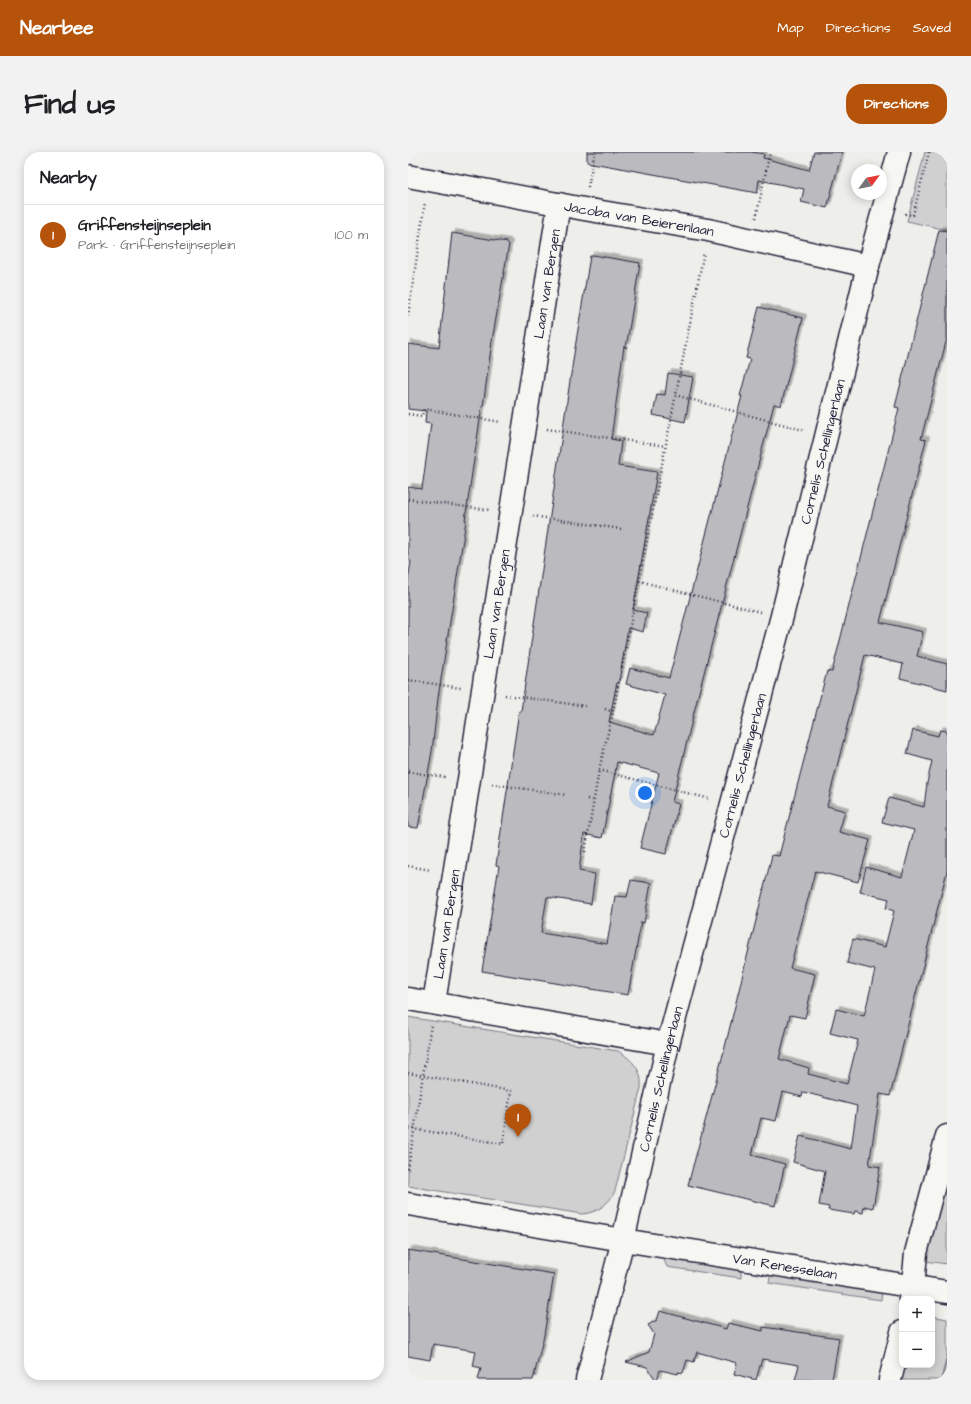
<!DOCTYPE html>
<html lang="en">
<head>
<meta charset="utf-8">
<style>
  body { margin:0; font-family:"Architects Daughter",sans-serif; background:#f2f2f2; color:#202124 }
  .controls { position:absolute; right:12px; bottom:12px; display:grid; overflow:hidden; border-radius:8px; box-shadow:0 2px 10px #0003 }
  .controls button { width:36px; height:36px; display:grid; place-items:center; padding:0; border:0; border-bottom:1px solid #e0e0e0; background:#fff; color:#202124; font:20px sans-serif }
  .compass { position:absolute; left:443px; top:12px; width:36px; height:36px; border-radius:50%; background:#fff; box-shadow:0 2px 10px #0003; rotate:57deg }
  .you { position:absolute; left:237px; top:641px; width:14px; height:14px; margin:-10px; border:3px solid #fff; border-radius:50%; background:#1a73e8; box-shadow:0 0 0 6px #1a73e833 }
  .badge { display:grid; place-items:center; width:26px; height:26px; border-radius:50%; background:#b45309; color:#fff; font-size:13px; font-weight:700 }
  .pin { position:absolute; translate:-50% -33px; filter:drop-shadow(0 1px 2px #0008) }
  .pin::after { content:''; position:absolute; top:21px; width:14px; height:12px; background:inherit; clip-path:polygon(0 0,100% 0,50% 100%) }
  .list { margin:0; padding:0; list-style:none }
  h2 { display:flex; justify-content:space-between; align-items:center; height:52px; margin:0; padding:0 16px; font-size:17px }
  h2 small { font-size:13px; font-weight:400; color:#757577 }
  .list li { display:grid; grid-template-columns:26px 1fr auto; gap:12px; align-items:center; box-sizing:border-box; height:60px; padding:0 16px; border-top:1px solid #e0e0e0 }
  .list b { display:block; font-size:15px; white-space:nowrap }
  .list p { margin:0; font-size:13px; white-space:nowrap; color:#757577 }
  .list em { font-size:13px; font-style:normal; color:#757577 }
  .map { position:relative; flex:none; width:539px; height:1228px; overflow:hidden; border-radius:16px }
  header { display:flex; align-items:center; gap:24px; box-sizing:border-box; height:56px; padding:0 20px; background:#b45309; color:#fff }
  header strong { font-size:19px }
  nav { display:flex; gap:22px; margin-inline-start:auto; font-size:14px }
  .intro { display:flex; align-items:center; justify-content:space-between; box-sizing:border-box; height:96px; padding:0 24px }
  h1 { margin:0; font-size:28px }
  .button { padding:10px 18px; border-radius:16px; background:#b45309; color:#fff; font-size:14px; font-weight:700 }
  main { display:flex; gap:24px; padding:0 24px }
  aside { flex:1; background:#fff; border-radius:16px; box-shadow:0 2px 10px #0003 }
  .map>svg:first-child { display:block }
  .green { fill:#d0d0d1; stroke:#797986 }
  .water { fill:#a7a7af; stroke:#727281 }
  .building { fill:#bbbbbf; stroke:#22223b; filter:url(#shadow) }
  .lines { fill:none; stroke-linecap:round; stroke-linejoin:round }
  .minor-casing { stroke:#22223b; stroke-width:25 }
  .path { stroke:#22223b; stroke-width:2.5; stroke-dasharray:1 3; stroke-linecap:butt }
  .minor { stroke:#f6f6f2; stroke-width:22 }
  .labels { text-anchor:middle; stroke-width:3.5; stroke-linejoin:round; paint-order:stroke }
  .street-label { font-size:14px; fill:#22223b; stroke:#f6f6f2 }
</style>
</head>
<body>
<header>
<strong>Nearbee</strong>
<nav><a>Map</a><a>Directions</a><a>Saved</a></nav>
</header>
<div class="intro"><h1>Find us</h1><a class="button">Directions</a></div>
<main>
<aside>
<h2>Nearby<small></small></h2>
<ul class="list">
<li><span class="badge">1</span><div><b>Griffensteijnseplein</b><p>Park · Griffensteijnseplein</p></div><em>100 m</em></li>
</ul>
</aside>
<div class="map">
<svg width="539" height="1228" viewBox="0 0 539 1228">
  <defs>
    <filter id="shadow"><feDropShadow dx="3.5" dy="-3.5" stdDeviation="0" flood-color="#0004"/></filter>
  </defs>
  <rect width="100%" height="100%" fill="#eeeeeb"/>
  <filter id="ink" filterUnits="userSpaceOnUse"><feTurbulence type="fractalNoise" baseFrequency=".025" numOctaves="2"/><feDisplacementMap in="SourceGraphic" scale="8" xChannelSelector="R" yChannelSelector="G"/><feConvolveMatrix kernelMatrix="1 2 1 2 8 2 1 2 1" color-interpolation-filters="sRGB"/></filter>
  <g filter="url(#ink)">
    <path class="green" d="M517 0H539V78L499 69Z
      M0 865 210 899C224 907 235 919 233 936L207 1039C201 1052 189 1061 174 1062L0 1034Z
      M539 1019V1112L517 1109Z
      M254 1104 333 1117V1126L259 1115Z
      M364 1122 474 1138 473 1148 361 1131 362 1124Z
      M524 1164 539 1167V1204L533 1228H491L494 1213H524Z"/>
    <path class="water" d="M539 1204V1228H533Z"/>
    <path class="building" d="M179 0H343L356 2 355 6 401 18 406 0H434L419 56 393 50 396 37 351 28 349 41 179 10Z
      M531 78 539 79V186L513 287 518 288 472 470 515 480 509 504 539 512V538L492 526 495 512 457 503 419 654 437 659 431 680 462 688 450 730 407 719 382 816 407 822 397 866 382 863 371 907 401 916 400 922 439 932 450 888 422 881 428 857 456 864 467 818 439 811 445 787 477 795 486 759 478 756 481 747 452 740 458 715 494 725 506 678 474 670 481 646 516 655 519 631 524 609 499 602 505 578 530 584 532 578 539 579V719L482 944 472 942 461 1013 472 1015 465 1056 456 1054 455 1061 447 1059 446 1062 420 1058 421 1055 411 1053 417 1019 385 1010 392 984 443 997 449 954 395 940 394 945 375 940 368 969 353 966 344 1003 377 1012 367 1054 280 1033 317 895 364 703 371 704 419 519 424 520 491 256 487 255Z
      M44 81 99 90V92H101L84 189 75 254H74L57 368H58L30 546 24 599 10 676 0 675V429L3 409 0 408V335L14 337 23 272 17 271 18 259 0 257V192L31 196Z
      M185 103 232 111 218 196 216 194 203 287 213 289 210 314 249 320 225 458 239 461 235 480 220 476 211 530H209L201 570 246 583 257 543 218 532 222 516 261 526 334 244H332L342 207 338 206 351 155 395 166 373 254 366 252 290 544 264 650 271 652 258 702 232 696 251 621 209 610 194 686 176 682 171 719 187 722 183 752 139 745 133 781 199 792 207 744 219 745 223 728 243 731 236 771 233 770 220 843 74 819 91 714 88 713 111 559H113L166 202 182 104H185Z
      M260 221 285 225 277 270 245 263 249 242 257 243Z
      M0 1098 146 1122 136 1183 125 1228H70L73 1216 65 1214 68 1199 25 1192 22 1208 0 1204Z
      M252 1159 318 1177 320 1171 355 1179V1175L431 1186 424 1228H387L391 1213 354 1207 348 1228 326 1222 329 1211 289 1200 286 1210 279 1208 275 1221 270 1220V1222L252 1218 249 1228H248L239 1215 218 1210 241 1200 246 1182 240 1173 249 1168Z"/>
    <g class="lines">
      <g class="minor-casing">
        <g id="minor">
          <path id="s1" d="M0 24 176 57 300 78 460 114"/>
          <path d="M0 847 260 892"/>
          <path id="s2" d="M26 851 151 52"/>
          <path id="s3" d="M0 1052 215 1088 539 1140"/>
          <path d="M502 1147 505 1134 508 1101 539 984"/>
          <path id="s4" d="M179 1228 215 1088 260 892 374 464 460 114 491 0"/>
          <path d="M482 1228 494 1180"/>
        </g>
      </g>
      <path class="path" d="M180 35 187 0
        M497 62 505 63 521 0
        M348 66 362 0
        M0 164 17 50
        M267 243 395 278
        M0 262 14 264 16 257 93 270
        M139 277 257 294
        M0 347 81 358
        M125 364 213 377
        M231 429 352 460
        M0 528 53 536
        M97 543 177 554
        M197 557 205 560
        M191 618 302 647
        M0 620 37 625
        M84 632 159 643
        M179 647 186 649
        M177 700 191 618 205 560 296 100
        M0 714 23 718
        M0 921 103 939 95 992 0 976
        M0 1017 23 873"/>
      <use href="#minor" class="minor"/>
    </g>
  </g>
  <g class="labels">
    <g class="street-label">
      <text dy="5" stroke="none"><textPath href="#s1" startOffset="235">Jacoba van Beierenlaan</textPath></text>
      <text dy="5" stroke="none"><textPath href="#s2" startOffset="728">Laan van Bergen</textPath></text>
      <text dy="5" stroke="none"><textPath href="#s4" startOffset="958">Cornelis Schellingerlaan</textPath></text>
      <text dy="5" stroke="none"><textPath href="#s2" startOffset="404">Laan van Bergen</textPath></text>
      <text dy="5" stroke="none"><textPath href="#s4" startOffset="634">Cornelis Schellingerlaan</textPath></text>
      <text dy="5" stroke="none"><textPath href="#s2" startOffset="80">Laan van Bergen</textPath></text>
      <text dy="5" stroke="none"><textPath href="#s4" startOffset="310">Cornelis Schellingerlaan</textPath></text>
      <text dy="5" stroke="none"><textPath href="#s3" startOffset="382">Van Renesselaan</textPath></text>
    </g>
  </g>
</svg>
<div class="controls">
<button>+</button>
<button>−</button>
</div>
<svg class="compass" viewBox="-18 -18 36 36"><path d="M0-13l5 13h-10z" fill="#e53935"/><path d="M0 13l5-13h-10z" fill="#757577"/></svg>
<div class="you"></div>
<div class="pin badge" style="left:110px;top:985px">1</div>
</div>
</main>
</body>
</html>
